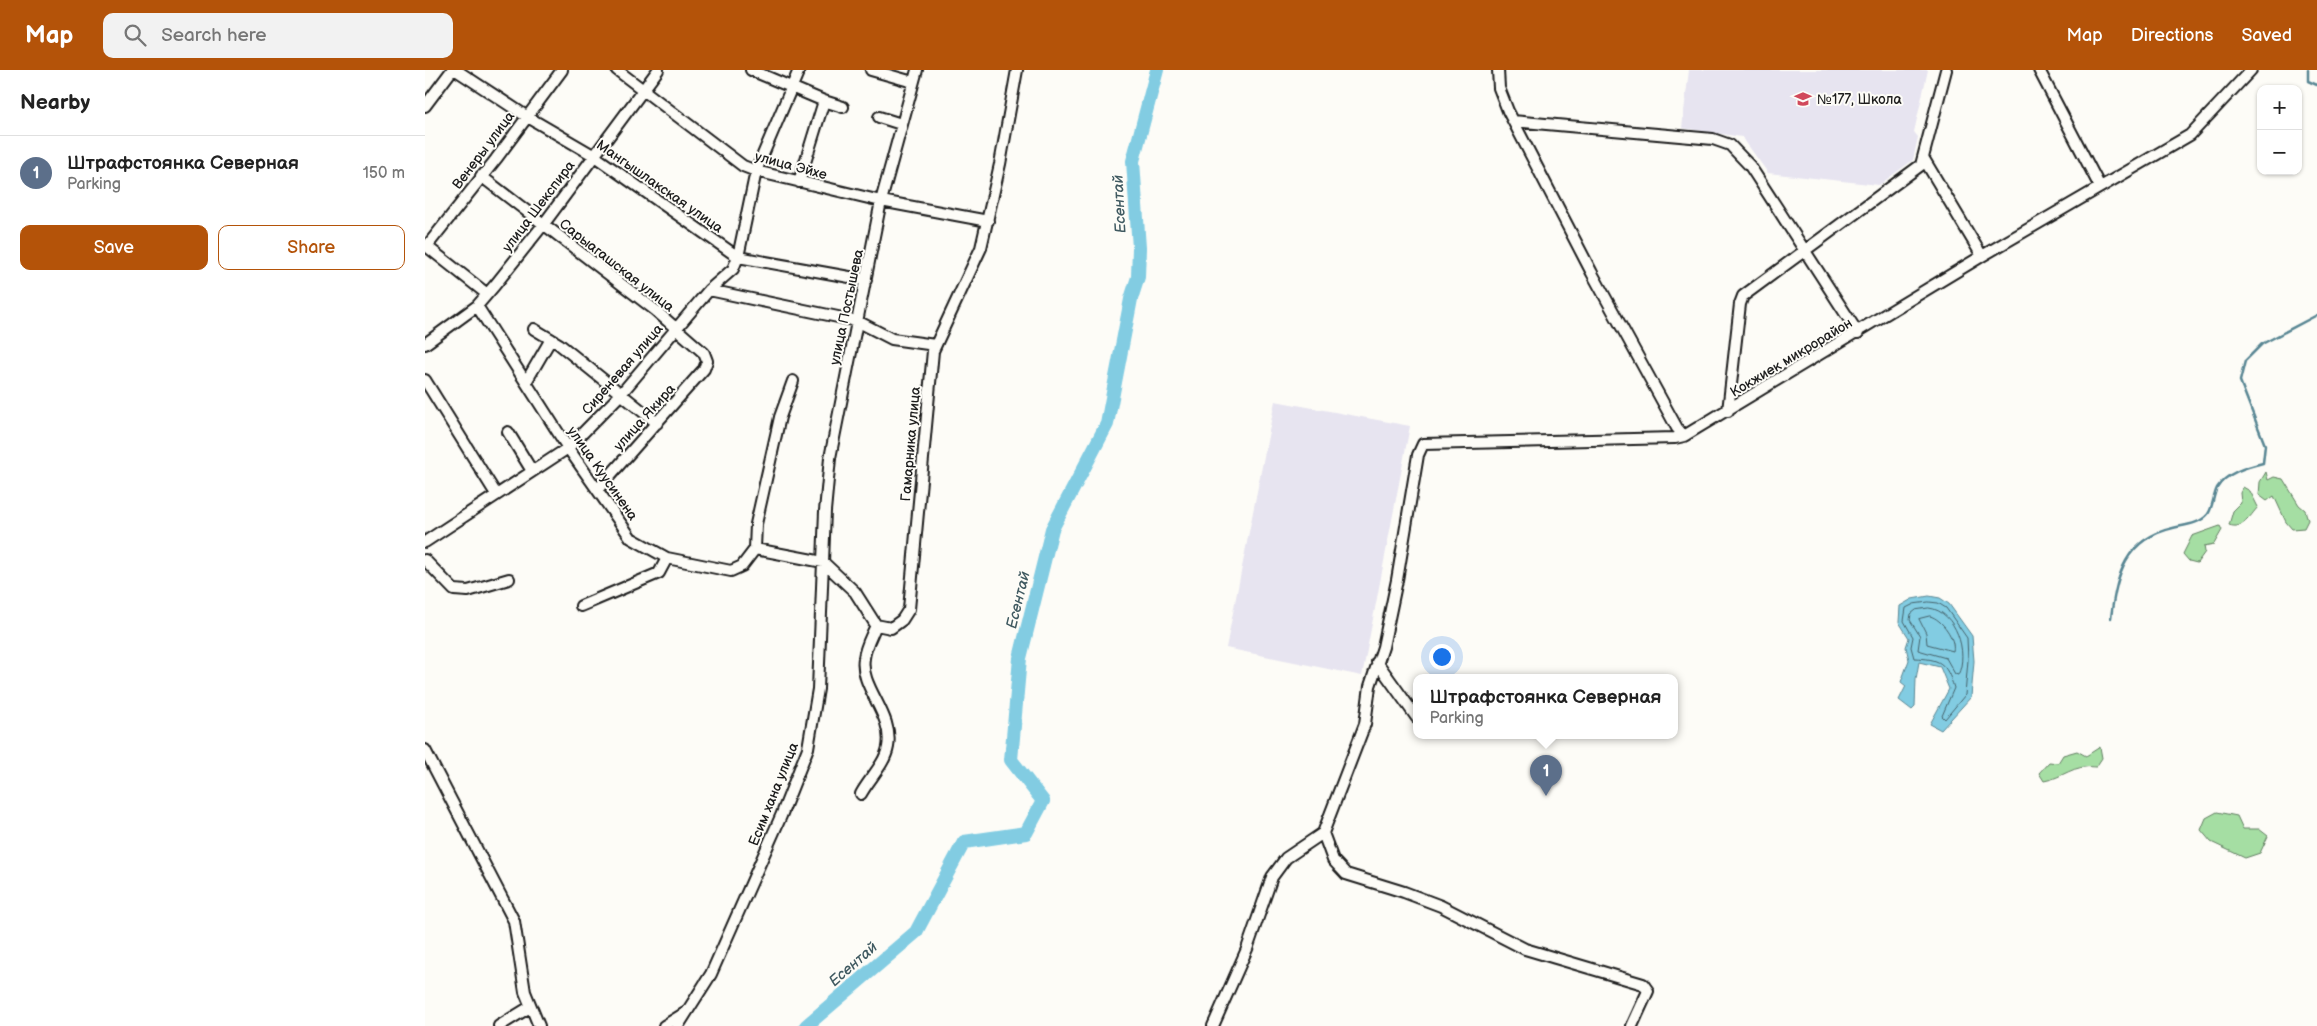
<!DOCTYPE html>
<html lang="en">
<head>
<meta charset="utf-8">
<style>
  body { margin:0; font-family:"Balsamiq Sans",sans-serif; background:#f2f2f2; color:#222 }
  .controls { position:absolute; right:15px; top:15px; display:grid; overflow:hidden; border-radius:10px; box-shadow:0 1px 4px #0004 }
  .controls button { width:45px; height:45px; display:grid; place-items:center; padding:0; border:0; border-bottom:1px solid #e0e0e0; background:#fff; color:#222; font:25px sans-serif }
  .you { position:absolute; left:1016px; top:586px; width:18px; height:18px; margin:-12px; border:4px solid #fff; border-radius:50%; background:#1a73e8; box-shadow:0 0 0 8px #1a73e833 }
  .badge { display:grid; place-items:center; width:32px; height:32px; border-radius:50%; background:#b45309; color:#fff; font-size:16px; font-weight:700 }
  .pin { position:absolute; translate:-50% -41px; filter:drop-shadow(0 1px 2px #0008) }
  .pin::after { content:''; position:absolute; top:26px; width:18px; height:15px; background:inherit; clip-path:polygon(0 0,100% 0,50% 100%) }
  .popup { position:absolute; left:988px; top:604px; width:265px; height:65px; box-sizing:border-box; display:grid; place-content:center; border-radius:10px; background:#fff; filter:drop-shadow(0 1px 4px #0005); font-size:16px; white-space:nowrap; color:#767676 }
  .popup b { font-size:19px; color:#222 }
  .popup::after { content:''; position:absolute; left:50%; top:100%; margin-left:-10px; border:10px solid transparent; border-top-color:#fff }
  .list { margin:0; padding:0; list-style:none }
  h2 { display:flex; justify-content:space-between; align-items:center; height:65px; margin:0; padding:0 20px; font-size:21px }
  h2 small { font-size:16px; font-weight:400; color:#767676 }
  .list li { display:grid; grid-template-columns:32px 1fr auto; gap:15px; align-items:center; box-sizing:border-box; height:75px; padding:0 20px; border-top:1px solid #e0e0e0 }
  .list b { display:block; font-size:19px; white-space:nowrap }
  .list p { margin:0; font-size:16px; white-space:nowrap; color:#767676 }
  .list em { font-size:16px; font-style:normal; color:#767676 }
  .actions { display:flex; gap:10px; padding:15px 20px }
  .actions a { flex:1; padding:11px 0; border:1px solid #b45309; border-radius:10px; text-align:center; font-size:18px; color:#b45309 }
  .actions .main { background:#b45309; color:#fff }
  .icon { flex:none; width:28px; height:28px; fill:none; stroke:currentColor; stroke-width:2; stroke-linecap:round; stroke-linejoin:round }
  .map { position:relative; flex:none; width:1892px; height:956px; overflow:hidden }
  header { display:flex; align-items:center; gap:30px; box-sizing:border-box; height:70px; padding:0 25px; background:#b45309; color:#fff }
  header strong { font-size:24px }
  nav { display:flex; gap:28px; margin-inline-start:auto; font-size:18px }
  .search { width:350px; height:45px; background:#f2f2f2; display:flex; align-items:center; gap:12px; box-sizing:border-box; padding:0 18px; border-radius:10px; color:#767676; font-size:19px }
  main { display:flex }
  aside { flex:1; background:#fff }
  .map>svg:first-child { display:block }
  .built { fill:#e7e4f0 }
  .green { fill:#a5dea3; stroke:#607d60 }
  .water { fill:#82cce2; stroke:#598693 }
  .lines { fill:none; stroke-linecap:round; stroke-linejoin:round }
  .shore { stroke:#45626b; stroke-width:1 }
  .stream { stroke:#598693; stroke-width:2.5 }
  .river { stroke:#82cce2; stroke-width:14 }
  .minor-casing { stroke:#1c1c1c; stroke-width:14 }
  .minor { stroke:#fdfcf7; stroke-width:10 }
  .labels { text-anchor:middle; stroke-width:4; stroke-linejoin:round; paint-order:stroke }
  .poi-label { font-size:14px; fill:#1c1c1c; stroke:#fdfcf7; text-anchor:start }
  .street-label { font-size:14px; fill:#1c1c1c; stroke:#fdfcf7 }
  .water-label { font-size:15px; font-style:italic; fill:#405a61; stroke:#fdfcf7 }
</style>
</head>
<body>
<header>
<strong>Map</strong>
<div class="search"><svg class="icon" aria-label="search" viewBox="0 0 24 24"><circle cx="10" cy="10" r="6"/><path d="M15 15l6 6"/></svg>Search here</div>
<nav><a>Map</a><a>Directions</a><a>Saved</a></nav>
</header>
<main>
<aside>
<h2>Nearby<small></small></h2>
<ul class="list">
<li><span class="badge" style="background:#5c6f8a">1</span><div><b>Штрафстоянка Северная</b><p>Parking</p></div><em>150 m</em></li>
</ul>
<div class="actions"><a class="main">Save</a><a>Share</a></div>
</aside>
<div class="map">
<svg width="1892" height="956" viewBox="0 0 1892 956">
  <rect width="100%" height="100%" fill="#fdfcf7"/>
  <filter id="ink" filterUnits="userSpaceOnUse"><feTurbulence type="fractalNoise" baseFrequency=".02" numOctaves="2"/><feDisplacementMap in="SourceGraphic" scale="10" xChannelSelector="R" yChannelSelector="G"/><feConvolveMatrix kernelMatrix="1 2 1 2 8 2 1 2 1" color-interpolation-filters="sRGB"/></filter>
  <g filter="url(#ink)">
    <path class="built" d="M1264 0H1503L1489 62 1493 67 1488 90 1454 115 1343 103 1317 67 1257 58Z
      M850 331 985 356 937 606 801 578Z"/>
    <path class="green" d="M1841 402 1843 410 1849 407 1858 409 1874 435 1880 440 1883 450 1879 458 1867 459 1861 452 1849 426 1842 431 1834 425 1835 412Z
      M1818 417 1825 421 1833 437C1824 447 1818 460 1804 455L1808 441 1816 433 1815 423Z
      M1795 456 1797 460 1789 474 1779 476 1780 482 1772 493 1764 491 1758 484 1767 466Z
      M1675 677 1677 688 1671 697C1648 694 1638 708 1619 711L1614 703 1624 692 1633 693 1638 685 1652 681 1661 686Z
      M1792 742 1812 746 1818 759H1834L1843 766 1835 783 1820 788 1786 772 1776 760 1781 748Z"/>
    <path class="water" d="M1504 526 1515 528 1524 534 1547 566 1549 591 1546 627 1516 660 1505 654 1524 619 1515 597 1494 592 1491 609 1490 637 1487 640 1474 630 1481 616 1476 612 1484 590 1481 577 1484 568 1474 552 1475 536 1487 529Z"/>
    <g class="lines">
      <path class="shore" d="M1504 532 1513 533 1521 538 1542 568 1543 590 1540 625 1520 649 1517 646 1529 618C1521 592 1515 589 1489 588L1486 577 1488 567 1479 551 1481 538 1489 534Z
        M1504 538C1531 541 1544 583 1533 605L1530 604 1521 588 1493 580 1495 566 1485 550 1486 544 1491 540Z
        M1505 546C1517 549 1531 569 1528 581L1502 574 1501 563 1494 549Z"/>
      <path class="stream" d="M1883 0V11L1892 15
        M1686 548C1691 505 1700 469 1748 458 1760 455 1775 454 1783 444 1788 437 1788 426 1792 418 1801 403 1821 397 1838 393L1840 375 1815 311 1820 291 1837 274 1892 245"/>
      <path class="river" d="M381 956 491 862 539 772 601 763 618 731 586 690 595 588 627 459 682 354 706 229 713 207 714 178 708 91 732 0"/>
      <g class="minor-casing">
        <path id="minor" d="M31 0 101 46 168 85 313 187 441 210
          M192 0 318 96 331 101 456 131 563 151
          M326 0 399 31 374 112
          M446 0 488 12
          M1073 0 1074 18 1083 41 1167 203 1252 358 1259 366
          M1614 0 1675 117
          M399 31 418 37
          M0 36 27 0
          M454 47 476 54
          M1088 51 1288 69 1305 75 1325 96 1433 263
          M1499 89 1557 186
          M56 106 230 240 279 283 282 291 279 299 173 419
          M0 175 62 224
          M2 176 71 89 137 0
          M284 220 432 251 467 269 510 275
          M52 236 143 378 206 468 242 488 306 501 317 496 330 479 398 492 430 522 451 555
          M109 259 134 274 232 353
          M0 274 52 236 70 215 118 155 233 0
          M0 310 71 424
          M101 312 126 269
          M1303 341 1315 234 1318 226 1496 95 1521 0
          M83 362 107 401
          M0 472 143 378 195 325 284 220 308 199 313 187 331 101 374 0
          M330 479 331 454 355 347 368 311
          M0 490 29 520 43 521 84 509
          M156 536 234 503 242 488
          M952 592 992 648
          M0 680 89 851 100 922 114 956
          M436 724C444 709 460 694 463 677 469 644 434 617 439 588 440 577 447 565 451 555L466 558 477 550 484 539 508 281 556 178 575 94 592 0
          M898 763 908 790 921 804 979 822 1016 836 1100 879 1218 914 1223 921 1207 956
          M74 956 105 937
          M239 956 260 943
          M253 956 286 904 356 746 383 678 393 619 400 441 405 388 456 131 492 0
          M788 956 822 879 847 807 861 788 898 763 940 654 945 616 958 577 972 510 993 385 998 374 1250 368 1259 366 1557 186 1765 65 1826 0"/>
      </g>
      <use href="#minor" class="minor"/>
    </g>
  </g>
  <defs>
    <g id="school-bare" transform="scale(1.35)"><path d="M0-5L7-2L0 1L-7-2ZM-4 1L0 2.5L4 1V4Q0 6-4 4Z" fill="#d1495b" stroke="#fdfcf7" stroke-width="2.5" paint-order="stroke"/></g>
  </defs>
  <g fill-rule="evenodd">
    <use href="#school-bare" x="1378" y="29"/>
  </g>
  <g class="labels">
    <g class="poi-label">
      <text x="1392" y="34">№177, Школа</text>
    </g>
    <g class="street-label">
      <text transform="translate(58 80) rotate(-53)" y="5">Венеры улица</text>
      <text transform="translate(366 95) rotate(15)" y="5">улица Эйхе</text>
      <text transform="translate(235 116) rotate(35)" y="5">Мангышлакская улица</text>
      <text transform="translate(113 136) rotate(-53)" y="5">улица Шекспира</text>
      <text transform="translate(192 195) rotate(38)" y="5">Сарыагашская улица</text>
      <text transform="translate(421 237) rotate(-78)" y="5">улица Постышева</text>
      <text transform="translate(1366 287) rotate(-31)" y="5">Кокжиек микрорайон</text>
      <text transform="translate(197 299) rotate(-49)" y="5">Сиреневая улица</text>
      <text transform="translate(219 347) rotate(-48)" y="5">улица Якира</text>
      <text transform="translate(485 374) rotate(-85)" y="5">Гамарника улица</text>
      <text transform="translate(178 403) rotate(55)" y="5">улица Куусинена</text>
      <text transform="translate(348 724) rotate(-68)" y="5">Есим хана улица</text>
    </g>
    <g class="water-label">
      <text transform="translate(694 134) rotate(-93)" y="5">Есентай</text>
      <text transform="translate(593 530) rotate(-76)" y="5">Есентай</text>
      <text transform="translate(428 894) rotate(-41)" y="5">Есентай</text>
    </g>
  </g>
</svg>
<div class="controls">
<button>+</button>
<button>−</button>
</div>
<div class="you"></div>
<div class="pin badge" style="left:1121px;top:726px;background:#5c6f8a">1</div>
<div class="popup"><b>Штрафстоянка Северная</b>Parking</div>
</div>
</main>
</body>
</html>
